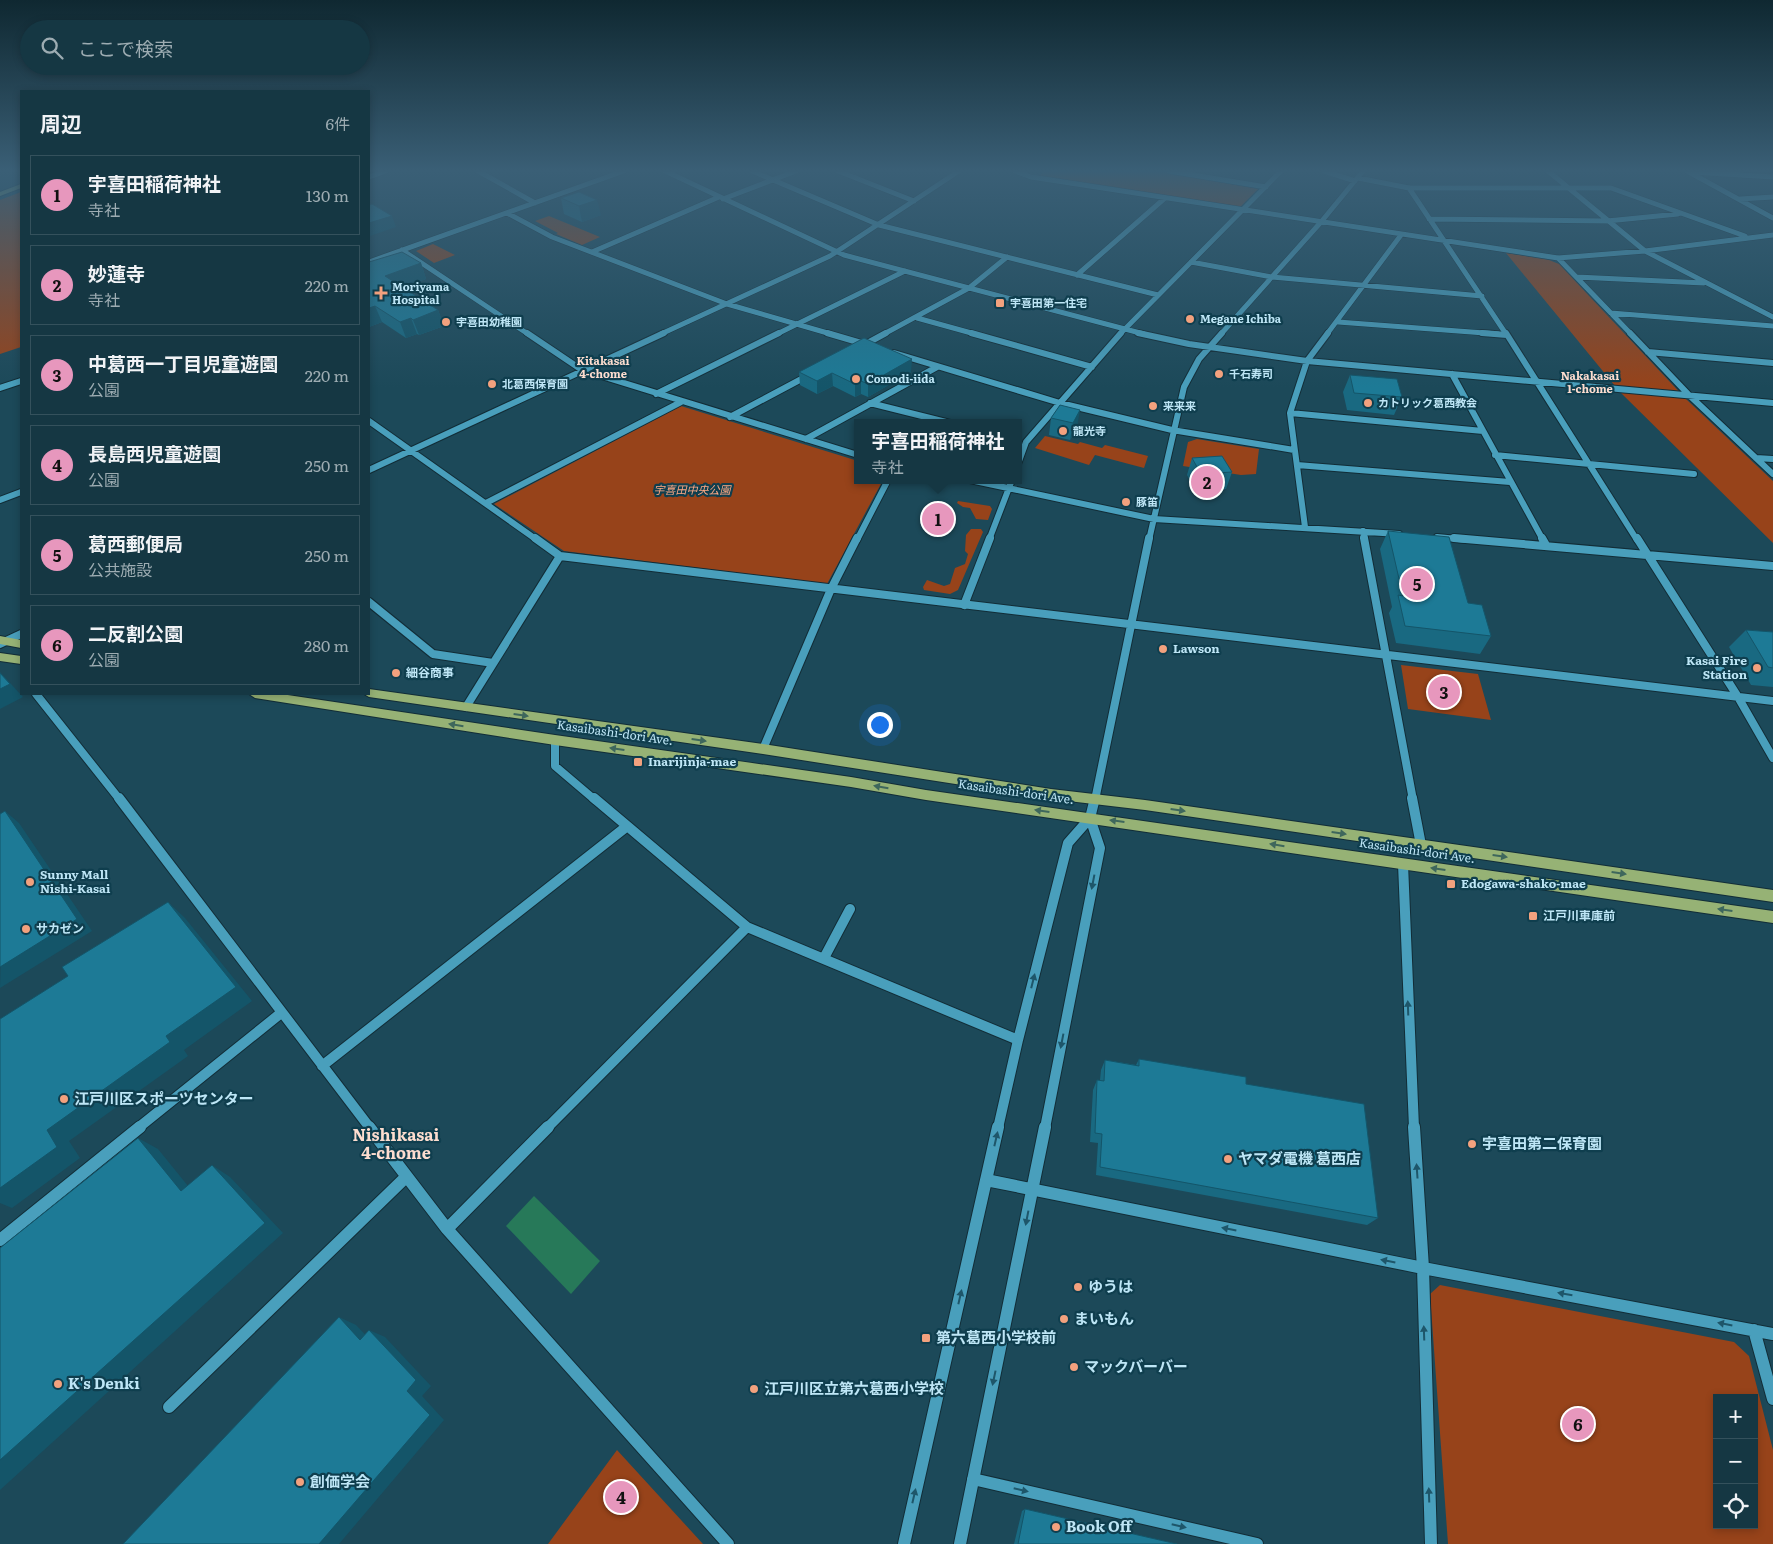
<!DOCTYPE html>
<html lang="ja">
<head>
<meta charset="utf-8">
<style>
  body { margin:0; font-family:Literata,"Noto Sans JP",serif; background:#22424e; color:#f1f3f6 }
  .controls { position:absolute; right:15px; bottom:15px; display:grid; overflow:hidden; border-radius:0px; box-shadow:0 2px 8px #0003 }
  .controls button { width:45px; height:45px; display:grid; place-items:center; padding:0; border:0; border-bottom:1px solid #34515c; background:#153743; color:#f1f3f6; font:25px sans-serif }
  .you { position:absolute; left:879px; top:724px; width:18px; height:18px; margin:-12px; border:4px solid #fff; border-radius:50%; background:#1a73e8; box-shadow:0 0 0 8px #1a73e833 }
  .badge { display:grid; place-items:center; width:32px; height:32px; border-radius:50%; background:#e797bd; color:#111; font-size:16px; font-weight:700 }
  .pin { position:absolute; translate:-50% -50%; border:2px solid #fff; box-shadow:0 1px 5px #0006 }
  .popup { position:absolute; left:854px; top:419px; width:168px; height:65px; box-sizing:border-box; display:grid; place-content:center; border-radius:0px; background:#153743; filter:drop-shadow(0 1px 4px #0005); font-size:16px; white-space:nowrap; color:#9dacb2 }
  .popup b { font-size:19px; color:#f1f3f6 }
  .popup::after { content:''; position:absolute; left:50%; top:100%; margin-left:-10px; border:10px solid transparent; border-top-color:#153743 }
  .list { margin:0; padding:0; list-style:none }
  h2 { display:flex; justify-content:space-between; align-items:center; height:65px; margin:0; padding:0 20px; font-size:21px }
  h2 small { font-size:16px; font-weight:400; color:#9dacb2 }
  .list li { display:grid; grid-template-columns:32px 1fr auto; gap:15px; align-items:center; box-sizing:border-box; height:80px; margin:0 10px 10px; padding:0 10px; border:1px solid #34515c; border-radius:0px }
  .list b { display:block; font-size:19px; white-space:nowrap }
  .list p { margin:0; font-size:16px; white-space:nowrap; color:#9dacb2 }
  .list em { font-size:16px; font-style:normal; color:#9dacb2 }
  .icon { flex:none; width:28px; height:28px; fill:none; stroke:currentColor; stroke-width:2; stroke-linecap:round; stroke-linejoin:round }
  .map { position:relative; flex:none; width:1773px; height:1544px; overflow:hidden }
  .search { position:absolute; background:#153743; box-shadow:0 2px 8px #0003; left:20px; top:20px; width:350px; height:55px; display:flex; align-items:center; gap:12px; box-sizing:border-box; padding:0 18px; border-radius:28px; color:#9dacb2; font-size:19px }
  .panel { position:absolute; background:#153743; box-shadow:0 2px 8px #0003; left:20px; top:90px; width:350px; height:605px; border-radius:0px }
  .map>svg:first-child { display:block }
  .green { fill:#97431a; fill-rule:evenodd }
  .water { fill:#277959 }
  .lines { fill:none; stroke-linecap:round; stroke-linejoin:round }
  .minor-far4-casing { stroke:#122d37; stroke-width:6 }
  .minor-far3-casing { stroke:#122d37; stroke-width:8 }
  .minor-far2-casing { stroke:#122d37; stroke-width:10 }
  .minor-far1-casing { stroke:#122d37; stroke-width:12 }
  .minor-casing { stroke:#122d37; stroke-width:14 }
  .major-casing { stroke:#122d37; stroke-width:2 }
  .minor-far4 { stroke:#499fbc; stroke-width:5 }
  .minor-far3 { stroke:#499fbc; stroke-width:6 }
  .minor-far2 { stroke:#499fbc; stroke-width:8 }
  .minor-far1 { stroke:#499fbc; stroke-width:10 }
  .minor { stroke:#499fbc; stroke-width:12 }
  .major { fill:#96b275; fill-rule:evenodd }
  .wall { fill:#196981 }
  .shaded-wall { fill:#145569 }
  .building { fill:#1d7a96; stroke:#145569 }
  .oneway { fill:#3e675c }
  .oneway2 { fill:#1e566a }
  .poi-dot { fill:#f2a17e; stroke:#0f3e4e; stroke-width:2 }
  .labels { text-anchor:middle; stroke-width:4.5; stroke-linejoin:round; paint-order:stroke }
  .far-poi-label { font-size:11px; font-weight:bold; fill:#bee6f6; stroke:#0f3e4e; text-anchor:start }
  .far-neighbourhood-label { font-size:11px; font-weight:bold; fill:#fdddcf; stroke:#0f3e4e }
  .far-park-label { font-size:11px; font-style:italic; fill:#fda985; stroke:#0f3e4e }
  .poi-label { font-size:12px; font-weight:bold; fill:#bee6f6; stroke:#0f3e4e; text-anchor:start }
  .street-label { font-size:12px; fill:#bee6f6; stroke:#0f3e4e }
  .near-poi-label { font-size:15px; font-weight:bold; fill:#bee6f6; stroke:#0f3e4e; text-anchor:start }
  .near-neighbourhood-label { font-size:16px; font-weight:bold; fill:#fdddcf; stroke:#0f3e4e }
</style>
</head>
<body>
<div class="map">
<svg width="1773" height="1544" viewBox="0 0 1773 1544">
  <rect width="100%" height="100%" fill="#1c4959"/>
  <path class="green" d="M1044 171H1159L1258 189 1241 206H1233L1039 176Z
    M21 192V347L0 354V200Z
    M549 216 600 237 582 245 556 234 558 233 535 221Z
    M433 244 455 255 434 263 416 251Z
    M1506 253 1549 260 1559 264 1686 399 1773 481V543L1620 392Z
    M681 406 858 461V480H883L827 584 564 551 494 504Z
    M1045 436 1078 444 1080 442 1102 448 1105 445 1148 456 1144 468 1095 455 1089 465 1035 448Z
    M1197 439 1259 449 1256 474 1241 475 1183 466 1188 442Z
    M958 501 990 506 992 509 988 520 976 519 970 508 963 507 957 503Z
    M971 529H981L983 532 958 590 950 594 924 590 923 587 927 580 944 586 950 584 955 568 965 564 968 554 965 551 966 535Z
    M1401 665 1478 674 1491 720 1408 709Z
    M1440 1285 1734 1342 1749 1356 1773 1450V1544H1448L1430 1294ZM1717 1398H1754V1525H1717Z
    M617 1450 703 1544H548Z"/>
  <path class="water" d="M534 1196 600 1261 571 1294 506 1226Z"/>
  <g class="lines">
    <g class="minor-far4-casing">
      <path id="minor-far4" d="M478 171 535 203
        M665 171 844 255 1144 334
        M752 171 879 225 1158 295
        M838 171 914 201
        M1015 171 1031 177 1558 258 1645 251 1773 235
        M1169 171 1266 187
        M1324 171 1355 181
        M1548 171 1645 251 1773 317
        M1687 171 1773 218
        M1692 172 1773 177
        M369 177 386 171
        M1358 178 1409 188H1611L1745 236
        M1409 188 1506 334
        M723 199 796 171
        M1740 199 1773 197
        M507 213 552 237 727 304 831 334
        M1429 219 1607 221 1678 214
        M402 250 528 334
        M592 252 719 197
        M1558 258 1631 334
        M369 262 624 171
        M1191 262 1272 277 1482 296
        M1077 275 1165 198
        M1577 277 1704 283
        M1611 313 1773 326
        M917 318 975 334
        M1338 322 1498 334
        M661 334 830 256 959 171
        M777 334 905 271
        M884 334 969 288 1007 257
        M1120 334 1281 171
        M1221 334 1321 222 1363 171
        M1327 334 1401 235"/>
    </g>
    <g class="minor-far3-casing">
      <path id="minor-far3" d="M527 333 582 370 858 455
        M827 333 868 345
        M971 333 1092 367
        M1138 333 1189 344 1307 361 1773 403
        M1482 333 1507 335
        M1506 333 1637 540
        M1630 333 1689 395 1773 474
        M862 346 886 333
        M1648 352 1773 363
        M894 353 1060 403 1172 430 1294 450
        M1452 374 1543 540
        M0 388 21 381
        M656 394 779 333
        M870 403 950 423
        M1290 413 1483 431
        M730 417 809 375
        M369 421 537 540
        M806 439 937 367
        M1495 455 1694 474
        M1756 458 1773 459
        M1018 464 1026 442 1121 333
        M1297 465 1510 482
        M369 470 664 333
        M970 480 1154 519 1399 534
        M0 500 21 492
        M486 503 681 402
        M1305 527 1290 413 1307 361 1328 333
        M1363 531 1365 540
        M1437 537 1468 540
        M857 540 888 480
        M989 540 1012 480
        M1149 540 1184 387 1199 359 1222 333"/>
    </g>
    <g class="minor-far2-casing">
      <path id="minor-far2" d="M535 538 560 556 1773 701
        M1364 538 1413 800
        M1454 538 1773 566
        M1542 538 1546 545
        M1637 538 1738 697 1773 758
        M369 602 433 654 493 663
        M964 605 990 538
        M0 644 21 634
        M36 694 120 800
        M466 707 560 556
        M555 740V766L595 800
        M763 749 831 589 857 538
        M1095 800 1149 538"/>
    </g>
    <g class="minor-far1-casing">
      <path id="minor-far1" d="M119 798 370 1128
        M594 798 747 927 1018 1040
        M1412 798 1421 845
        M1403 864 1414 1128
        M824 958 850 909
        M322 1066 626 827
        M138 1128 281 1013
        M547 1128 747 927
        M998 1128 1018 1040 1068 843 1090 818 1095 798
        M1045 1128 1100 848 1090 818"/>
    </g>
    <g class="minor-casing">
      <path id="minor" d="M369 1127 447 1229 728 1544
        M1414 1127 1423 1268 1431 1544
        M986 1180 1423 1268 1773 1334
        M447 1229 548 1127
        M0 1240 140 1127
        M1754 1330 1773 1399
        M169 1407 406 1177
        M973 1479 1257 1544
        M904 1544 998 1127
        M960 1544 1045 1127"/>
    </g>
    <g class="major-casing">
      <path id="major" d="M21 184V188L0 196V192Z
        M0 636 21 640V648L0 644Z
        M0 653 21 656V664L0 661Z
        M369 689 763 744 1051 789 1145 800 1773 890V902L1145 810 1051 799 763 754 369 697 364 694H369Z
        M249 694H281L555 735 851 777 926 790 1773 911V923L926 800 851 787 555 745 255 698Z"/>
    </g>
    <use href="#minor-far4" class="minor-far4"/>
    <use href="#minor-far3" class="minor-far3"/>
    <use href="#minor-far2" class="minor-far2"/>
    <use href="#minor-far1" class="minor-far1"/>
    <use href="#minor" class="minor"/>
    <use href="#major" class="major"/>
  </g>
  <path class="wall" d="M561 198 601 215 582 222 564 214Z
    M369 262 421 263 426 279 403 287 438 310 444 326 419 335 417 334 406 338 382 322 369 327Z
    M799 372H911L868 397 861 394 855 397 833 386 817 394 800 385Z
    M1350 375 1402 397 1394 415 1347 410 1343 392Z
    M1060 405 1077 427 1070 440 1049 435 1051 418Z
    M1192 458 1232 472 1226 489 1196 492 1187 475Z
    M1388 531 1468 603 1491 636 1480 654 1396 643 1389 613 1392 607 1380 549Z
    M1746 630 1773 632V687L1751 685 1729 647Z
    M1139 1059 1246 1084 1378 1218 1367 1225 1096 1175 1098 1143 1090 1142 1093 1090 1097 1080H1100L1101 1070 1105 1060 1136 1065Z
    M1025 1509 1177 1544H1014L1022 1511Z"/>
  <path class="shaded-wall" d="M597 200 601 215 582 222 579 206Z
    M392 216 396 227 370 236 369 233V223Z
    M421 263 426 279 391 292 385 276Z
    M375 306 382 322 369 327V308Z
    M438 310 444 326 419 335 413 320Z
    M411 318 417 334 406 338 400 322Z
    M912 359 911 372 868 397V384Z
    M832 373 833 386 817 394V381Z
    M861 381V394L855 397V384Z
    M1080 410 1077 427 1070 440 1073 423Z
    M0 672 23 697 0 709Z
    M5 811 19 823 92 931 0 988Z
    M168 902 185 918 252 1001 184 1050 188 1056 69 1141 80 1158 12 1208 0 1203V1187L47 1130 166 1036Z
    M138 1138 158 1149 201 1202 181 1191Z
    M212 1165 230 1177 283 1233 0 1490V1460Z
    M339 1317 356 1325 377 1347 360 1340Z
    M369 1330 385 1337 431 1386 422 1396 444 1420 339 1544H319Z"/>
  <path class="building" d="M579 192 597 200 579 206 561 198Z
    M372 204 392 216 369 223V205Z
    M402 252 421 263 385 276 438 310 413 320 411 318 400 322 375 306 369 308V262Z
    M864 338 912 359 868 384 861 381 855 384 832 373 817 381 799 372Z
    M1350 375 1397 379 1402 397 1354 393Z
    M1060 405 1080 410 1073 423 1051 418Z
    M1222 456 1232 472 1201 474 1192 458Z
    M1388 531 1449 537 1468 603 1482 605 1491 636 1405 626 1398 595 1403 596Z
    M1746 630 1773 632V668L1768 667Z
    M0 673 10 684 0 689Z
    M5 811 77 919 0 967V814Z
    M168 902 236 987 166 1036 170 1042 47 1130 57 1147 0 1188V1019L68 976 62 967Z
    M1139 1059 1246 1077V1084L1364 1104 1378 1218 1100 1167 1102 1134 1095 1133 1097 1080 1104 1081 1105 1060 1139 1066Z
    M138 1138 181 1191 212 1165 265 1223 0 1460V1248Z
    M339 1317 360 1340 369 1330 416 1380 407 1391 430 1415 319 1544H123Z
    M1025 1509 1177 1544H1018Z"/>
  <defs><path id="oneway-solid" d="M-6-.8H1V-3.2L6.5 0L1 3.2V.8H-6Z" transform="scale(1.25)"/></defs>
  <g class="oneway">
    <use href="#oneway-solid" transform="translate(521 715) rotate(8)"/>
    <use href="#oneway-solid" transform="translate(456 725) rotate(-171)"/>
    <use href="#oneway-solid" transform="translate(699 740) rotate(8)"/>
    <use href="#oneway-solid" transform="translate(617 749) rotate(-172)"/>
    <use href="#oneway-solid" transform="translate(881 787) rotate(-170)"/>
    <use href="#oneway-solid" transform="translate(1178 810) rotate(8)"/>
    <use href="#oneway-solid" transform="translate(1042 811) rotate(-172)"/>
    <use href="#oneway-solid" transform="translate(1117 821) rotate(-173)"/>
    <use href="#oneway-solid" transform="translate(1339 833) rotate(8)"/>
    <use href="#oneway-solid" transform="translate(1277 845) rotate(-171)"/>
    <use href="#oneway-solid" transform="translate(1500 856) rotate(8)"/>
    <use href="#oneway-solid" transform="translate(1438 869) rotate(-172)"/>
    <use href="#oneway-solid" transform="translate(1619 873) rotate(8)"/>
    <use href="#oneway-solid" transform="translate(1725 910) rotate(-172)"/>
  </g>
  <g class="oneway2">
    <use href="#oneway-solid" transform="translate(1093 882) rotate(101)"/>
    <use href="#oneway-solid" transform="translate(1033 981) rotate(-76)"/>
    <use href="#oneway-solid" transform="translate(1408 1008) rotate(-92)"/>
    <use href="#oneway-solid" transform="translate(1062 1041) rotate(101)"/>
    <use href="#oneway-solid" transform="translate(996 1139) rotate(-77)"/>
    <use href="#oneway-solid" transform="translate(1417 1171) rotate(-94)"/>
    <use href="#oneway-solid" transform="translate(1027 1218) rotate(101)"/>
    <use href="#oneway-solid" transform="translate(1229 1229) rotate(-169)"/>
    <use href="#oneway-solid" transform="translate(1388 1261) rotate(-169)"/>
    <use href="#oneway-solid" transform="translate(1565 1294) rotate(-170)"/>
    <use href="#oneway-solid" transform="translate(960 1297) rotate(-77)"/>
    <use href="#oneway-solid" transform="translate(1725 1324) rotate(-169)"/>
    <use href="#oneway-solid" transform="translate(1424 1333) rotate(-92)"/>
    <use href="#oneway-solid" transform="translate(994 1378) rotate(102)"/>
    <use href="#oneway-solid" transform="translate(1021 1490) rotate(13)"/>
    <use href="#oneway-solid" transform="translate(1429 1495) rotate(-92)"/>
    <use href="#oneway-solid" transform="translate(914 1496) rotate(-77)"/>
    <use href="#oneway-solid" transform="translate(1179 1526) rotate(13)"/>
  </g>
  <linearGradient id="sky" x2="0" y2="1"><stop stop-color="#0f2831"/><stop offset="0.44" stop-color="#3a5f76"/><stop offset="1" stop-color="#3a5f76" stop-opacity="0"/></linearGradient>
  <rect width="1773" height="388" fill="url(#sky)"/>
  <g class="poi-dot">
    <path d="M378.5 285.5h5v5h5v5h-5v5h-5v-5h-5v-5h5z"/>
    <rect x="995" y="298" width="10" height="10" rx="2.5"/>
    <circle cx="1190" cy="319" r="5"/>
    <circle cx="446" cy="322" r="5"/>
    <circle cx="1219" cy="374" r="5"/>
    <circle cx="856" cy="379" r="5"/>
    <circle cx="492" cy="384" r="5"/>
    <circle cx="1368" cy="403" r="5"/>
    <circle cx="1153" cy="406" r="5"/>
    <circle cx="1063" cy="431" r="5"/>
    <circle cx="1126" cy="502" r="5"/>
    <circle cx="1163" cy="649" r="5"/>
    <circle cx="1757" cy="668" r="5"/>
    <circle cx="396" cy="673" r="5"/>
    <rect x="633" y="757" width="10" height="10" rx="2.5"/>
    <circle cx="30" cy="882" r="5"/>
    <rect x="1446" y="879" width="10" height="10" rx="2.5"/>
    <rect x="1528" y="911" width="10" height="10" rx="2.5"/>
    <circle cx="26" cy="929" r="5"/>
    <circle cx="64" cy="1099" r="5"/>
    <circle cx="1472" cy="1144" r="5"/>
    <circle cx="1228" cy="1159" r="5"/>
    <circle cx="1078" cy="1287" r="5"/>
    <circle cx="1064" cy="1319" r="5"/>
    <rect x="921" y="1333" width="10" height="10" rx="2.5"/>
    <circle cx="1074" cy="1367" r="5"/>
    <circle cx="58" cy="1384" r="5"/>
    <circle cx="754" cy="1389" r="5"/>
    <circle cx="300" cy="1482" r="5"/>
    <circle cx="1056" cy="1527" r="5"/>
  </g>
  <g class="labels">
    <g class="far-poi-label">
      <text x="392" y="291">Moriyama<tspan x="392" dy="13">Hospital</tspan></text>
      <text x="1010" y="307">宇喜田第一住宅</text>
      <text x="1200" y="323">Megane Ichiba</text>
      <text x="456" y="326">宇喜田幼稚園</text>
      <text x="1229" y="378">千石寿司</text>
      <text x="866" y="383">Comodi-iida</text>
      <text x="502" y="388">北葛西保育園</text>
      <text x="1378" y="407">カトリック葛西教会</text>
      <text x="1163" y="410">来来来</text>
      <text x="1073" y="435">龍光寺</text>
      <text x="1136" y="506">豚笛</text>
    </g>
    <g class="far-neighbourhood-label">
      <text x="603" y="365">Kitakasai<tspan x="603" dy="13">4-chome</tspan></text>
      <text x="1590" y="380">Nakakasai<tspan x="1590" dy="13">1-chome</tspan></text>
    </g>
    <g class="far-park-label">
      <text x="692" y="494">宇喜田中央公園</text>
    </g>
    <g class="poi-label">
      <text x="1173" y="653">Lawson</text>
      <text x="1747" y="665" text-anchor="end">Kasai Fire<tspan x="1747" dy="14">Station</tspan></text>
      <text x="406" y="677">細谷商事</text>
      <text x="648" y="766">Inarijinja-mae</text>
      <text x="40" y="879">Sunny Mall<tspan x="40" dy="14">Nishi-Kasai</tspan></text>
      <text x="1461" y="888">Edogawa-shako-mae</text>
      <text x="1543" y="920">江戸川車庫前</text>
      <text x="36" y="933">サカゼン</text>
    </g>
    <g class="street-label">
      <text transform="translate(615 733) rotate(8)" y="4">Kasaibashi-dori Ave.</text>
      <text transform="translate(1016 792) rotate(8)" y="4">Kasaibashi-dori Ave.</text>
      <text transform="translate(1417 851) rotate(8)" y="4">Kasaibashi-dori Ave.</text>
    </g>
    <g class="near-poi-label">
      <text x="74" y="1104">江戸川区スポーツセンター</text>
      <text x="1482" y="1149">宇喜田第二保育園</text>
      <text x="1238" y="1164">ヤマダ電機 葛西店</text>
      <text x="1088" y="1292">ゆうは</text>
      <text x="1074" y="1324">まいもん</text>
      <text x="936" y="1343">第六葛西小学校前</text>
      <text x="1084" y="1372">マックバーバー</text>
      <text x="68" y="1389">K's Denki</text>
      <text x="764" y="1394">江戸川区立第六葛西小学校</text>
      <text x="310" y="1487">創価学会</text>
      <text x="1066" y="1532">Book Off</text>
    </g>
    <g class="near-neighbourhood-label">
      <text x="396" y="1141">Nishikasai<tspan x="396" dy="18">4-chome</tspan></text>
    </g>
  </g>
</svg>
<div class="controls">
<button>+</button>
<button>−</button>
<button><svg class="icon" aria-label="locate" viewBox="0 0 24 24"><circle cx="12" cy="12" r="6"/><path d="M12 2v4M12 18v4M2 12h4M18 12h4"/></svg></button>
</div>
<div class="you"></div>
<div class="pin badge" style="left:938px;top:519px">1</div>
<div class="popup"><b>宇喜田稲荷神社</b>寺社</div>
<div class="pin badge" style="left:1207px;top:482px">2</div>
<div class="pin badge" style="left:1444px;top:692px">3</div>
<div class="pin badge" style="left:621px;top:1497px">4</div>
<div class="pin badge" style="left:1417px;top:584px">5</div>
<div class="pin badge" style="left:1578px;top:1424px">6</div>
<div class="search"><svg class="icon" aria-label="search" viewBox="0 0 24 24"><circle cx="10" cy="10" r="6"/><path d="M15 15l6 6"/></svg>ここで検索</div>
<section class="panel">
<h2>周辺<small>6件</small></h2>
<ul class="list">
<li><span class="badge">1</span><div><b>宇喜田稲荷神社</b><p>寺社</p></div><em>130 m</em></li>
<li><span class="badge">2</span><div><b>妙蓮寺</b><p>寺社</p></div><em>220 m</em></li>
<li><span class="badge">3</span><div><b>中葛西一丁目児童遊園</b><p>公園</p></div><em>220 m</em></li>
<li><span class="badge">4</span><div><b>長島西児童遊園</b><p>公園</p></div><em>250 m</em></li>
<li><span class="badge">5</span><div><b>葛西郵便局</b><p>公共施設</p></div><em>250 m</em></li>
<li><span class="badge">6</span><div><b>二反割公園</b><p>公園</p></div><em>280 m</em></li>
</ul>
</section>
</div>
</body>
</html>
